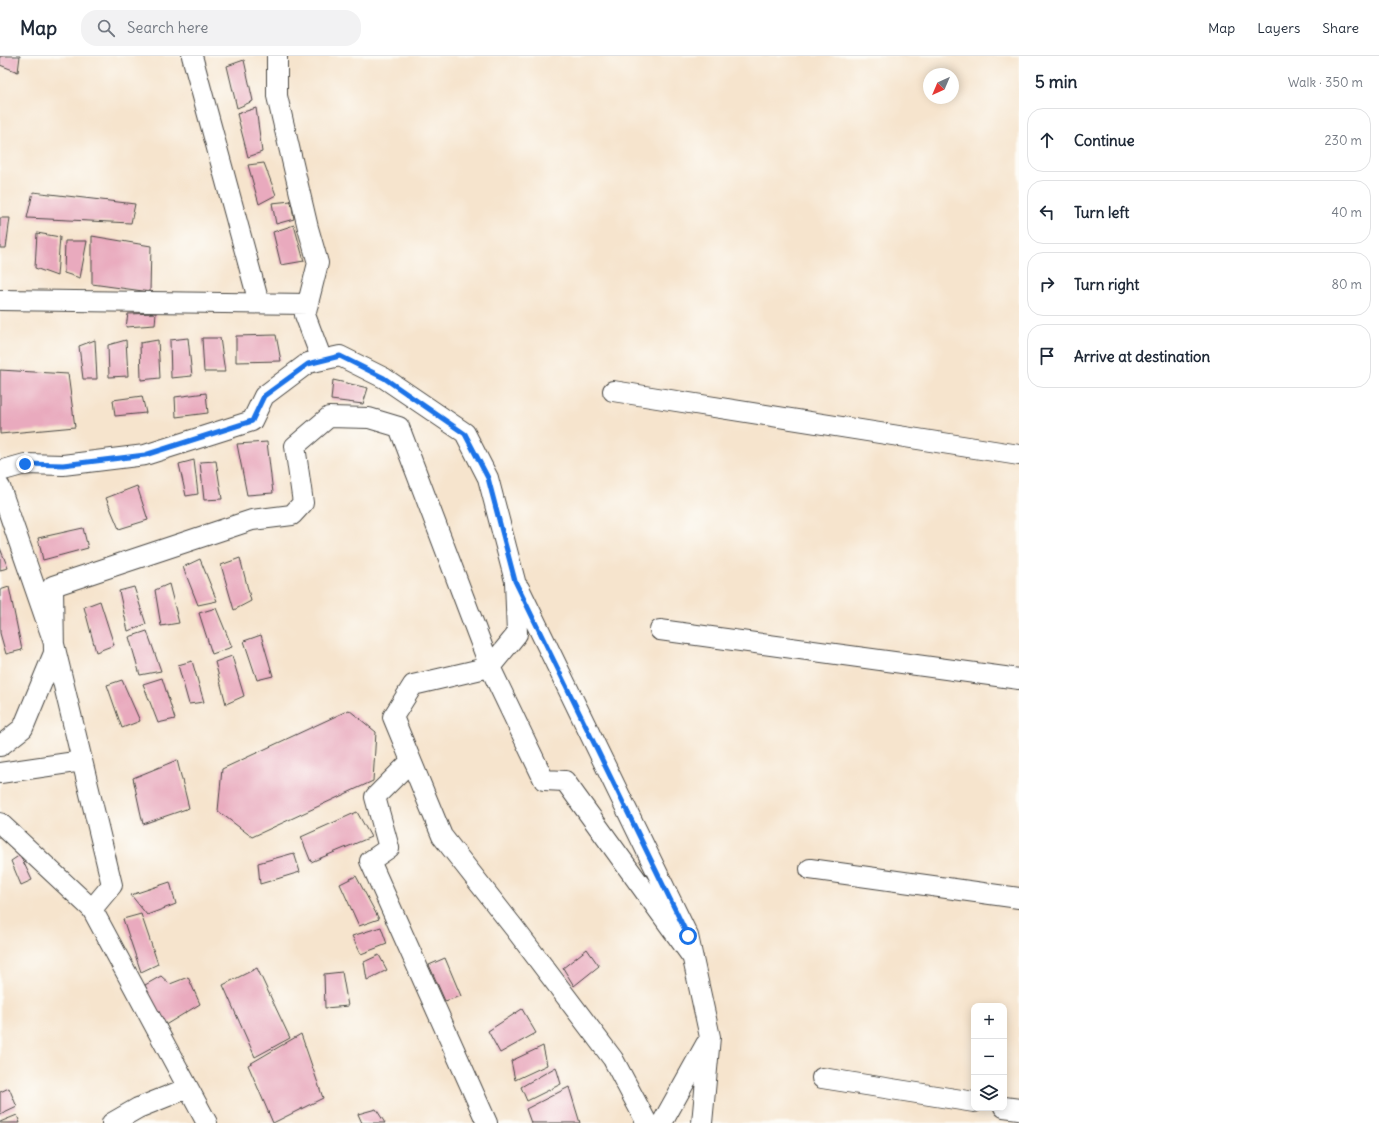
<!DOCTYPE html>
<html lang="en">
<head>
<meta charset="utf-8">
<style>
  body { margin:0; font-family:Delius,sans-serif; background:#f2f2f3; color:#1f2937 }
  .controls { position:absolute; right:12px; bottom:12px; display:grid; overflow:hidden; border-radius:8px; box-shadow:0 2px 10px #0003 }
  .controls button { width:36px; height:36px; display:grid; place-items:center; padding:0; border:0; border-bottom:1px solid #e0e1e3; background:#fff; color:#1f2937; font:20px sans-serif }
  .compass { position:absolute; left:923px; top:12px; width:36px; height:36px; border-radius:50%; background:#fff; box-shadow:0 2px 10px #0003; rotate:224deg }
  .stop { position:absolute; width:12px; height:12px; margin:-9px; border:3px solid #1a73e8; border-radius:50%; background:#fff }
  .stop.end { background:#1a73e8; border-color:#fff; box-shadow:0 1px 4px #0008 }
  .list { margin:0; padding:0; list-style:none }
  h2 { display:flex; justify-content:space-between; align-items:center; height:52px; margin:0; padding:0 16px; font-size:17px }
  h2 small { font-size:13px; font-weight:400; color:#747a83 }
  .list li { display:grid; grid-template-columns:26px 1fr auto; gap:12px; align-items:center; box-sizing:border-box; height:64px; margin:0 8px 8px; padding:0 8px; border:1px solid #e0e1e3; border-radius:16px }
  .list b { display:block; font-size:15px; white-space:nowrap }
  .list em { font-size:13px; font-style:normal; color:#747a83 }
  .icon { flex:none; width:22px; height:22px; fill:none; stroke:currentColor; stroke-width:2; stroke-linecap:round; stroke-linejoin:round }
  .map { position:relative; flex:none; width:1019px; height:1067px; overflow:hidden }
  header { display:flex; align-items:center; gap:24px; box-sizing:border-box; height:56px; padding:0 20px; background:#fff; border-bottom:1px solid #e0e1e3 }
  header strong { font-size:19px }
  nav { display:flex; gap:22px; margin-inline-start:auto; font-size:14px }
  .search { width:280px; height:36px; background:#f2f2f3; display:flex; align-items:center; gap:10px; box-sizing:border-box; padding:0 14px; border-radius:16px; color:#747a83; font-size:15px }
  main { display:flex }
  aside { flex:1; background:#fff }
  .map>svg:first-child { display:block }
  .building { fill:#e9aabe }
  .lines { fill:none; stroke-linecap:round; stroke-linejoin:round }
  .street-casing { stroke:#494743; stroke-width:22 }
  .street { stroke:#fff; stroke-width:20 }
  .route { stroke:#1a73e8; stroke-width:5 }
</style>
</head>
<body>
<header>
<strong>Map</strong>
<div class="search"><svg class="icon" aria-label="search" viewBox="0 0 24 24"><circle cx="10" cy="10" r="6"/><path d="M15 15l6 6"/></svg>Search here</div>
<nav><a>Map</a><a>Layers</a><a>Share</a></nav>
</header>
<main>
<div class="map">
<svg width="1019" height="1067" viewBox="0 0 1019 1067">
  <rect width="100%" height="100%" fill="#fdfcf7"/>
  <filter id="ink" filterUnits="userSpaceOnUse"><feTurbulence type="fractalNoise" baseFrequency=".025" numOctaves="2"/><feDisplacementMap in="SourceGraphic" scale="8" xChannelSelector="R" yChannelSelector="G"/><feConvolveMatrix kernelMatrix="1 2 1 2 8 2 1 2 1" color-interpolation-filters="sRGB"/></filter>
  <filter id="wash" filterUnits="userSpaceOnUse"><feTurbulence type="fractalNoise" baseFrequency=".012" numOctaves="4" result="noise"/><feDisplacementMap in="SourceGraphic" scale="16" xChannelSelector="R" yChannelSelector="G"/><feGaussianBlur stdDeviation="0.9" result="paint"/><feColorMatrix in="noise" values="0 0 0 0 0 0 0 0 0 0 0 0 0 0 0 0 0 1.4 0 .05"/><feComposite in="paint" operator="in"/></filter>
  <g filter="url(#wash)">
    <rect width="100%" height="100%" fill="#f6e4cd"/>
    <g id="blocks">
      <path class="building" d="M0 0H20L18 16 0 9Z
        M244 4 253 45 237 52 227 10Z
        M256 52 262 96 248 101 237 58Z
        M264 107 276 139 259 148 248 109Z
        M33 136 135 148 131 167 27 162Z
        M291 145 294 163 276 168 272 147Z
        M0 162H10L6 192H0Z
        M294 169 304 205 281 209 273 176Z
        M37 177 60 181 57 220 35 212Z
        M92 180 151 190 150 236 92 228Z
        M65 185H87L80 222 64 217Z
        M156 257 155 269 126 271 128 258Z
        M276 279 281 305 236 306V280Z
        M188 282 192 320 171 322 170 284Z
        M202 282H220L225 316H204Z
        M95 284 97 323H83L79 290Z
        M126 284 128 320 109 321 108 289Z
        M158 284 160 322 141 324 140 287Z
        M0 314 68 318 75 371 0 378Z
        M333 324 368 332 363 348 331 344Z
        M206 337 208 357 176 361 175 341Z
        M142 340 146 357 115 360 113 344Z
        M267 386 273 437 247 439 237 388Z
        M194 404 198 438 186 440 179 408Z
        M216 405 222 443 204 444 200 406Z
        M137 430 148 464 119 473 106 442Z
        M83 472 88 492 43 504 38 482Z
        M0 492 8 512 0 514Z
        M240 502 251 545 234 554 221 509Z
        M200 503 217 545 198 549 183 511Z
        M169 528 179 567 161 570 155 534Z
        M9 531 22 594 6 598 0 577V534Z
        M134 531 146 568 128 575 119 535Z
        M100 545 114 589 96 596 84 551Z
        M216 552 232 591 212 598 199 557Z
        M147 575 161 615 140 619 129 581Z
        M261 579 273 620 257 624 244 585Z
        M232 600 244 640 226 648 215 606Z
        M192 605 204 646 189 648 178 609Z
        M162 622 175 663 158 667 143 628Z
        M122 624 140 665 122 672 107 629Z
        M349 654 376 676 373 725 252 781 218 755 222 713Z
        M177 704 189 752 143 768 133 722Z
        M357 756 371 781 311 806 301 781Z
        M294 797 300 816 260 828 258 807Z
        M20 799 32 824 21 829 11 805Z
        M356 820 379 863 359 870 340 828Z
        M170 826 176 848 147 859 131 839Z
        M141 858 158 908 141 916 123 863Z
        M381 871 387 888 361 898 352 880Z
        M587 893 599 910 574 930 563 912Z
        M379 899 387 914 367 924 364 906Z
        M445 902 461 940 445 945 429 909Z
        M257 912 290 982 255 1001 223 929Z
        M342 916 348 950 325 952 324 918Z
        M161 920 170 928 188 921 200 948 162 971 145 929Z
        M522 953 536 977 500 997 488 975Z
        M301 978 323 1042 273 1067 248 1009Z
        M543 990 547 1009 515 1024 511 1005Z
        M556 1011 561 1028 527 1045 521 1031Z
        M569 1031 580 1067H531L526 1053Z
        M9 1032 17 1051 0 1059V1036Z
        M376 1053 385 1067H362L358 1058Z
        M17 1059 20 1067H0V1066Z"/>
    </g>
  </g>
  <g filter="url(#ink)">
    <use href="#blocks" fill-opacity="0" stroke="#494743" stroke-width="1"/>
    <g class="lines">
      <g class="street-casing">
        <path id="street" d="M192 0 259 247
          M277 0V40L308 172 318 207 305 259 322 304
          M0 244 308 248
          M613 335 1019 399
          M0 415 25 408 63 409 145 399 252 365 264 340 308 307 340 300 384 322 465 377 488 422 515 525 517 578 490 611 399 371 369 362 329 361 295 390 303 447 292 459 252 464 53 530 54 597 23 672 0 690
          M0 431 53 584 112 829 92 853
          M519 532 688 880 710 981 702 1067
          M660 574 1019 623
          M411 705 375 741 389 792 370 805 487 1067
          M0 717 82 705
          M0 767 92 853 207 1067
          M810 813 1019 842
          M822 1022 974 1046
          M1004 1051 1019 1053
          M112 1067 138 1052 188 1032
          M647 1067 613 1003 515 873 442 780 393 661 413 629 490 611 544 724 565 725 693 902
          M662 1067 706 988"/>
      </g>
      <use href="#street" class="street"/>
    </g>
  </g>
  <g class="lines" filter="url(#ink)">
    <path class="route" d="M25 408 63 409 145 399 252 365 264 340 308 308 340 300 384 322 465 378 488 422 515 525 688 880"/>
  </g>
</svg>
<div class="controls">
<button>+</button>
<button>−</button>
<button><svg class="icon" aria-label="layers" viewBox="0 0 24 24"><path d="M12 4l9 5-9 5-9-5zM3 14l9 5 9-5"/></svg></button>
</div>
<svg class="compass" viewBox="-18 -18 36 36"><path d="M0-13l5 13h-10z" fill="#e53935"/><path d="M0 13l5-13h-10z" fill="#747a83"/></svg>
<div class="stop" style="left:688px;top:880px"></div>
<div class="stop end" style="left:25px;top:408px"></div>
</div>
<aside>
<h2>5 min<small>Walk · 350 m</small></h2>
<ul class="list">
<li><svg class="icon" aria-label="ahead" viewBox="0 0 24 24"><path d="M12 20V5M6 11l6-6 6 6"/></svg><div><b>Continue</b></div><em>230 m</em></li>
<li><svg class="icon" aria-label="left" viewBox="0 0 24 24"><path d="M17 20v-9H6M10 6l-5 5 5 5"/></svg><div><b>Turn left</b></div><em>40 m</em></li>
<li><svg class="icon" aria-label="right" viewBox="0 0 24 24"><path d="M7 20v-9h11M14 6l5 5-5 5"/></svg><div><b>Turn right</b></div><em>80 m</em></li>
<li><svg class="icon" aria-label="arrive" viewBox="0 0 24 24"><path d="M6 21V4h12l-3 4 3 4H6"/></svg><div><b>Arrive at destination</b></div></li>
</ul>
</aside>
</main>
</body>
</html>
